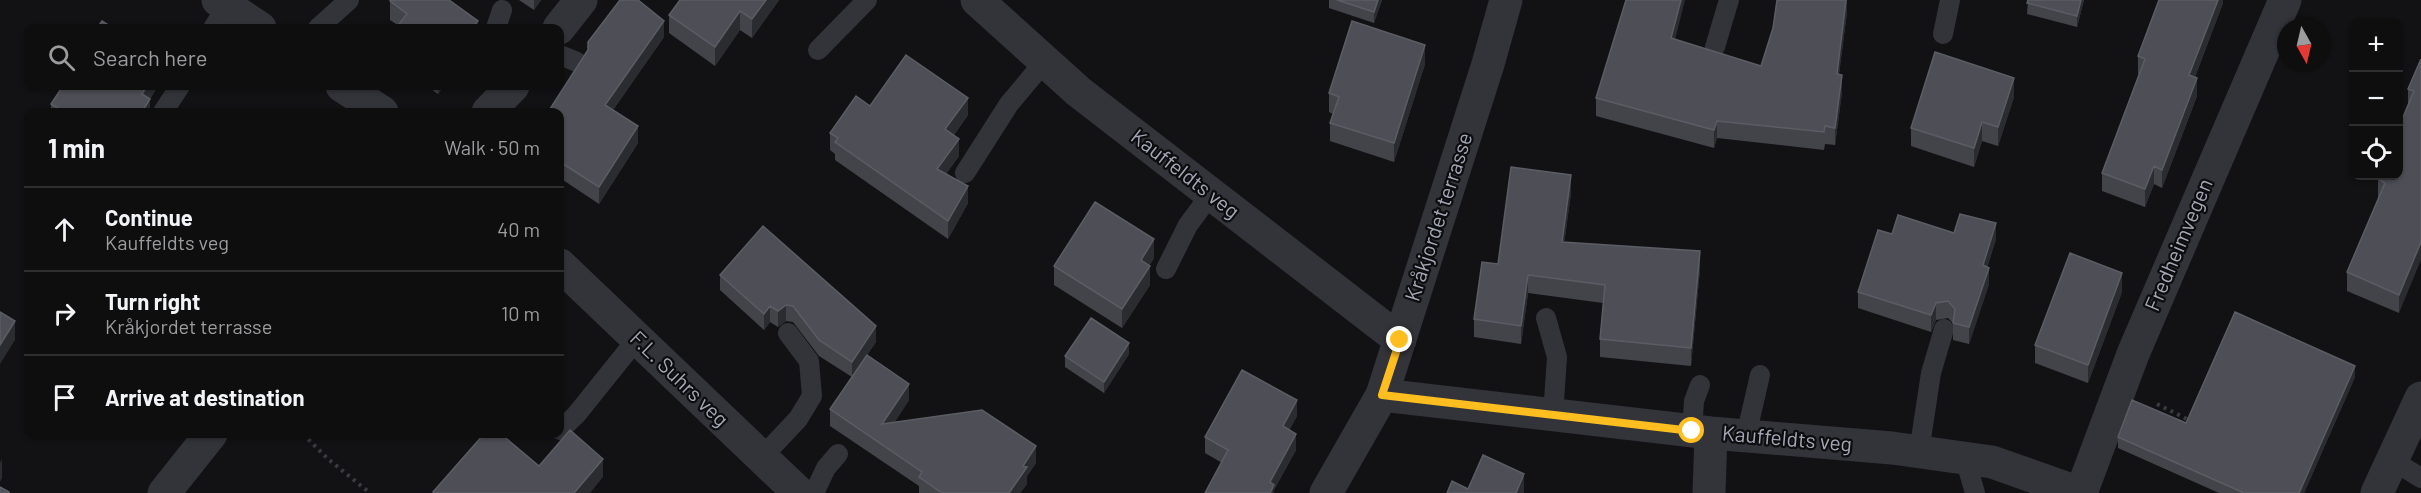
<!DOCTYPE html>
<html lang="en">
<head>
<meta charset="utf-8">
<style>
  body { margin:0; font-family:Barlow,sans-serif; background:#171718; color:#f1f3f6 }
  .controls { position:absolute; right:18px; top:18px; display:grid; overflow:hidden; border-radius:12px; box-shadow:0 2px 4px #0004 }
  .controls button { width:54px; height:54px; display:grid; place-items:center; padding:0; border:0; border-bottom:2px solid #2e2e2f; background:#0e0e0f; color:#f1f3f6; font:30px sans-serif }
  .compass { position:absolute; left:2277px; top:18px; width:54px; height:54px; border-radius:50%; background:#0e0e0f; box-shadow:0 2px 4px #0004; rotate:172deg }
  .stop { position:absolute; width:18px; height:18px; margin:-14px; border:4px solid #ffbe20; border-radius:50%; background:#fff }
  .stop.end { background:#ffbe20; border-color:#fff; box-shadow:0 2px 6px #0008 }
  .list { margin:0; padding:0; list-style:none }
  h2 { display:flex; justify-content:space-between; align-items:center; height:78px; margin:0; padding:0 24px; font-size:26px }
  h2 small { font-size:20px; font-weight:400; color:#9b9c9e }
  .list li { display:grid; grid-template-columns:39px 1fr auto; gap:18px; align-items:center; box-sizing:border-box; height:84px; padding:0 24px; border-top:2px solid #2e2e2f }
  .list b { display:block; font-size:22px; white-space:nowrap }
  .list p { margin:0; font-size:20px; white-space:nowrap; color:#9b9c9e }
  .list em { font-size:20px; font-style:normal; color:#9b9c9e }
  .icon { flex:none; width:33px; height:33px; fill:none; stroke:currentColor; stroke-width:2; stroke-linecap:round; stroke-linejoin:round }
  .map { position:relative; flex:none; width:2421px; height:493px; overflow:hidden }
  .search { position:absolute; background:#0e0e0f; box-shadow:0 2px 4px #0004; left:24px; top:24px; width:540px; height:66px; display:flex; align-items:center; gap:15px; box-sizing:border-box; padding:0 21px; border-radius:12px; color:#9b9c9e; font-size:22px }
  .panel { position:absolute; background:#0e0e0f; box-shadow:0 2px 4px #0004; left:24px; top:108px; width:540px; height:330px; border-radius:12px }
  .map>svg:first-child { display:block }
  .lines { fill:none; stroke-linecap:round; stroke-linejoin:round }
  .path { stroke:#393b41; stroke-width:4; stroke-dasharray:3 4.5; stroke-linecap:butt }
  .service { stroke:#33343a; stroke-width:20 }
  .minor { stroke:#33343a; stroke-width:33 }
  .wall { fill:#43444a }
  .shaded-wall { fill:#2b2c30 }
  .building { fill:#4e4f56; stroke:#5b5d65; stroke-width:1.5 }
  .route { stroke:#ffbe20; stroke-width:8 }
  .labels { text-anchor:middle; stroke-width:4.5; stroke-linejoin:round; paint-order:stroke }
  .street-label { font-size:21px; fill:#a3a8b6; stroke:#0d0d0f }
</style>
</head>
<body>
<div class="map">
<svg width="2421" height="493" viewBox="0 0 2421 493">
  <rect width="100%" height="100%" fill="#121214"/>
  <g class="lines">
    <path class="path" d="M2157 404 2191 421
      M303 434 328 459 370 493"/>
    <path class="service" d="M213 28 227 6
      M318 28 349 0
      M496 28 502 10
      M1943 34 1950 0
      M1715 47 1729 0
      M818 50 867 0
      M560 55 577 62
      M163 112 180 86
      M965 173 1009 104 1045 61
      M1166 269 1188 225 1211 194
      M1546 318 1557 357 1553 415
      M560 430 576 415 637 339
      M1692 431 1694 401 1700 385
      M1746 436 1760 375
      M1919 452 1931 373 1944 329
      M762 457 798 419 812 396 809 361 788 333
      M1965 458 1975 493
      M2392 460 2421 478
      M814 493 826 468 838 454"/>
    <path class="minor" d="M218 0 260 28
      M977 0 1079 92 1400 340
      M559 28 581 0
      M342 86 382 112
      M488 112 513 86
      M560 265 799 493
      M1382 395 1711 433 1892 448 1992 462 2080 493
      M164 493 211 434
      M1326 493 1382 395 1488 64 1506 0
      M1709 493 1711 433
      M2081 493 2133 354 2285 0
      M2377 493 2421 398"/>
  </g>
  <path class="wall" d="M519 0H541L534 10Z
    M680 0H779L752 38 740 30 715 66 669 33V15Z
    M1329 0H1382L1374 23 1329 8Z
    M1847 0V12L1839 74 1842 92 1835 145 1825 144 1824 150 1717 138 1714 148 1596 116V98L1675 40 1761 66 1773 28Z
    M2028 0H2084L2077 27 2027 14Z
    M2223 0V3L2195 77 2197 96 2162 188 2154 184 2145 207 2102 191V173L2139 74H2138V56Z
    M390 1 478 28 399 26 390 20Z
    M664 37 613 110 638 143 599 204 560 178V112Z
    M2421 59 2399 313 2347 291V272L2379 198H2378V179L2408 106V89Z
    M1425 64 1394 162 1330 141V123L1333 114 1329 112V93Z
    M60 86H158L150 99V112H51V104L60 89Z
    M427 86H444L438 94Z
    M2014 97 1998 146 1982 141 1974 167 1911 146V128Z
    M870 106 968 115 954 135 959 156 946 174 968 203 948 239 835 160V154L830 150V133Z
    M1571 193 1564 243 1700 269 1691 366 1600 357V339L1603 303 1528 293 1521 344 1474 337V319L1498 264Z
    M1954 233 1996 239 1987 267 1989 284 1969 344 1953 340V323L1948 318 1936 320 1931 332 1858 308V292L1892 234Z
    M1154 258 1149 266 1150 285 1122 328 1054 285V266Z
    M720 275 876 342 867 355 909 400 894 423 1036 463 1027 476V484L1020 493H919V486L830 426V409L852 377 819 356 793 322 786 321 778 327 770 322 764 330 720 290Z
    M2122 292 2088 383 2035 363V345Z
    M1129 354 1104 393 1065 367V356Z
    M2355 377 2304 493H2219L2118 448V437L2186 423Z
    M1297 416 1289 430 1296 450 1274 490V493L1205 453V437Z"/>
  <path class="shaded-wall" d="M534 0H541L534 10Z
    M766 0H779L752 38V19Z
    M1378 0H1382L1374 23V12Z
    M1681 0H1685L1671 56V38Z
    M1846 0H1847V12L1837 91V74Z
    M2081 0H2084L2077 27V16Z
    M2218 0H2223V3L2189 93V75Z
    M740 11V30L715 66V47Z
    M478 21V28H472Z
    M664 21V37L605 121V105Z
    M1425 45V64L1394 162V143Z
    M1842 75V92L1835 145V128Z
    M2014 78V97L1998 146V127Z
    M2197 78V96L2162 188V170Z
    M147 86H158L142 111V94Z
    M438 86H444L438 94Z
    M968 98V115L945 147V129Z
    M150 99V112H142Z
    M1717 121V138L1714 148V130Z
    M1982 122V141L1974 167V148Z
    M638 126V143L599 204V187Z
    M959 139V156L937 187V169Z
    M2154 166V184L2145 207V189Z
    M1571 175V193L1562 260V242Z
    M968 186V203L948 239V221Z
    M1996 223V239L1983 282V265Z
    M1154 239V258L1141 279V260Z
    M2421 242V260L2399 313V295Z
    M1700 251V269L1691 366V348Z
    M1150 266V285L1122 328V309Z
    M1989 268V284L1969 344V327Z
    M2122 273V292L2088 383V365Z
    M1528 275V293L1521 344V326Z
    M1936 303V320L1931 332V315Z
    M786 305V321L778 327V311Z
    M770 306V322L764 330V314Z
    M15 321V340L0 364V345Z
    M876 326V342L852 377V362Z
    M1129 343V354L1104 393V382Z
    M2355 366V377L2304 493H2299Z
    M909 384V400L882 441V424Z
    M1297 400V416L1283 442V426Z
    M1296 434V450L1274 490V493H1270V482Z
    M1036 446V463L1027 476V484L1020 493H1009L1023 466Z
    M2 459V478L0 482V463Z
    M603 459V477L590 493H574Z
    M1524 474V493H1516Z"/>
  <path class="building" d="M391 0H449L478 21 472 28H396L407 14 390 1Z
    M620 0H638L664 21 605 105 638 126 599 187 560 162V112H548L588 50V42Z
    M680 0H766L752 19 740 11 715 47 669 15Z
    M1337 0H1378L1374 12Z
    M1626 0H1681L1671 38 1761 66 1773 28 1777 0H1846L1837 74 1842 75 1835 128 1825 126 1824 132 1717 121 1714 130 1596 98Z
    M2028 0H2081L2077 16 2027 3Z
    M2159 0H2218L2189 75 2197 78 2162 170 2154 166 2145 189 2102 173 2145 59 2138 56Z
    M102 21 113 28H97Z
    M1352 21 1425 45 1394 143 1330 123 1339 97 1329 93Z
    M1935 52 2014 78 1998 127 1982 122 1974 148 1911 128Z
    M906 55 968 98 945 129 959 139 937 169 968 186 948 221 835 142 838 138 830 133 856 96 870 106Z
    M2421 59V242L2399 295 2347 272 2385 183 2378 179 2379 176H2398V129L2414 91 2408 89Z
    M63 86H147L142 94 150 99 142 112H64L51 104Z
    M1511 167 1571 175 1562 242 1700 251 1691 348 1600 339 1605 285 1528 275 1521 326 1474 319 1482 262 1498 264Z
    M1095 202 1154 239 1141 260 1150 266 1122 309 1054 266Z
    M1960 214 1996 223 1983 265 1989 268 1969 327 1953 323 1955 309 1948 301 1936 303 1931 315 1858 292 1878 230 1892 234 1898 215 1954 233Z
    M763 226 876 326 852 362 819 340 793 306 786 305 778 311 770 306 764 314 720 275Z
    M2070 253 2122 273 2088 365 2035 345Z
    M0 312 15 321 0 345Z
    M2235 312 2355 366 2299 493H2244L2118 437 2132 400 2186 423Z
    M1091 318 1129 343 1104 382 1065 356Z
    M867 355 909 384 882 424 982 410 1036 446 1023 466 1027 467 1009 493H942L919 477 922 472 830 409Z
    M1242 370 1297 400 1283 426 1296 434 1270 482 1274 485 1270 493H1205L1228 450 1205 437Z
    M570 430 603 459 574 493H434L433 492 484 434H501L539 466Z
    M1483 455 1524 474 1516 493H1447L1452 481 1468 489Z
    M0 487 9 492V493H0Z"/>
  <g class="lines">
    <path class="route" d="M1400 340 1382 395 1692 431"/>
  </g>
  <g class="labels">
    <g class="street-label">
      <text transform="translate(1185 174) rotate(38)" y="7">Kauffeldts veg</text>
      <text transform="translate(1439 217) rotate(-72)" y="7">Kråkjordet terrasse</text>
      <text transform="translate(2179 245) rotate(-67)" y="7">Fredheimvegen</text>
      <text transform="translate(679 379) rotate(44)" y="7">F.L. Suhrs veg</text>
      <text transform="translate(1787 439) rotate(5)" y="7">Kauffeldts veg</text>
    </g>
  </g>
</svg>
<div class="controls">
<button>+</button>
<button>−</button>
<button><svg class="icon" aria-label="locate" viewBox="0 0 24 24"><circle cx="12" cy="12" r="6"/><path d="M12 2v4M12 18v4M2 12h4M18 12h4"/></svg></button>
</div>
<svg class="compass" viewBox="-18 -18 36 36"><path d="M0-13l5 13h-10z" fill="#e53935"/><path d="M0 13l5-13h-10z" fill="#9b9c9e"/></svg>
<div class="stop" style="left:1692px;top:431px"></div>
<div class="stop end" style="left:1400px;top:340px"></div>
<div class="search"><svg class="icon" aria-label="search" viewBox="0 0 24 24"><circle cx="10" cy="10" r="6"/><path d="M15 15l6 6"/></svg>Search here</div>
<section class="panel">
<h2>1 min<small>Walk · 50 m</small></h2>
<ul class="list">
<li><svg class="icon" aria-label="ahead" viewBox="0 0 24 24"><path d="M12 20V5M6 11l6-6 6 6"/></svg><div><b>Continue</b><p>Kauffeldts veg</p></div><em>40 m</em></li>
<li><svg class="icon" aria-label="right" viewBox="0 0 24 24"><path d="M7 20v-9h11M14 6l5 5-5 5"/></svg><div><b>Turn right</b><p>Kråkjordet terrasse</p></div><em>10 m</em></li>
<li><svg class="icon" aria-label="arrive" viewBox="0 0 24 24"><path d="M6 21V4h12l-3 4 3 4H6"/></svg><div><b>Arrive at destination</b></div></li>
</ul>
</section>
</div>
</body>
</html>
